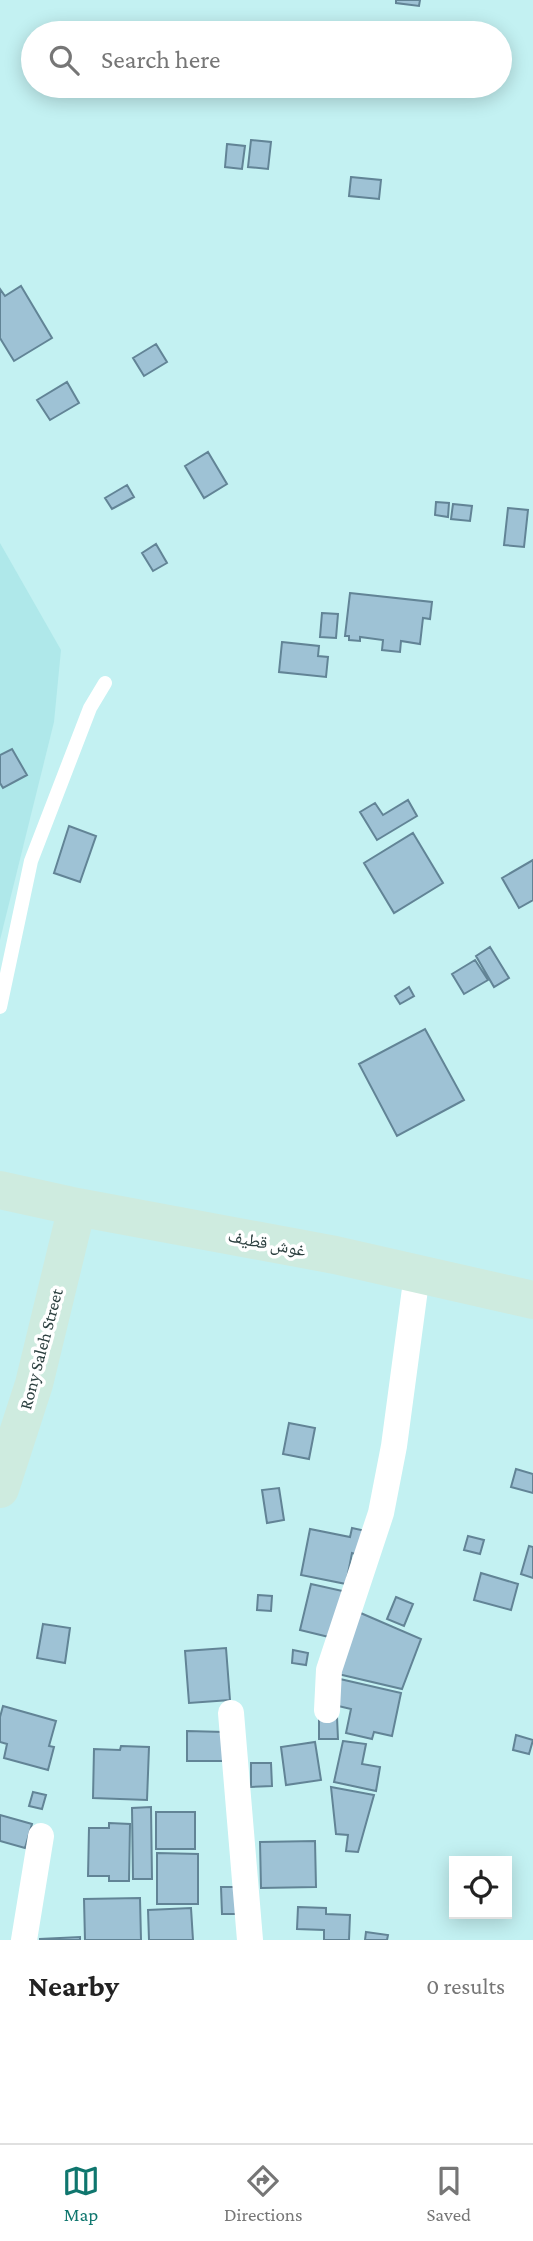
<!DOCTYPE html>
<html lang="en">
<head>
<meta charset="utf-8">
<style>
  body { margin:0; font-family:"Crimson Pro","Noto Naskh Arabic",serif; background:#f2f2f2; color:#222 }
  .controls { position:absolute; right:21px; bottom:21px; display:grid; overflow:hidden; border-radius:0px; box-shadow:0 4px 18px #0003 }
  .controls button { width:63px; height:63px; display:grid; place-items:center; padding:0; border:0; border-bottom:2px solid #e0e0e0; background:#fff; color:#222; font:35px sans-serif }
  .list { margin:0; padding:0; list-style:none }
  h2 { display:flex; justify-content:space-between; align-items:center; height:91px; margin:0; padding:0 28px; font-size:30px }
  h2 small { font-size:23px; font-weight:400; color:#767676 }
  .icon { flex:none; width:38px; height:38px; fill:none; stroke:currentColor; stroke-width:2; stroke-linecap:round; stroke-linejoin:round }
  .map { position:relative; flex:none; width:533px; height:1940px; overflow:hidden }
  .search { position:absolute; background:#fff; box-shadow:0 4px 18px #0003; left:21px; right:21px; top:21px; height:77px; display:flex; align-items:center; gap:18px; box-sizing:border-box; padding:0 24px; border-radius:38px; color:#767676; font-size:26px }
  .sheet { height:203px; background:#fff }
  nav { display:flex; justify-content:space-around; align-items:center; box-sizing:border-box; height:98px; border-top:2px solid #e0e0e0; background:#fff; font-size:19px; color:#767676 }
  nav a { display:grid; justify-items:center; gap:4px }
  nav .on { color:#0f766e }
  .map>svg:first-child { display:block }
  .built { fill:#afe8ea }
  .building { fill:#9ec2d5; stroke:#628496; stroke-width:2 }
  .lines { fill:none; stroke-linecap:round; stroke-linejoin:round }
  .lane { stroke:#fff; stroke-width:14 }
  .street { stroke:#fff; stroke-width:26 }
  .secondary { stroke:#ceebdf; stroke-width:38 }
  .labels { text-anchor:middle; stroke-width:7; stroke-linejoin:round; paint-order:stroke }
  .street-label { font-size:18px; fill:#2d4040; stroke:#fff }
</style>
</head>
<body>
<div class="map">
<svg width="533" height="1940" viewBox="0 0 533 1940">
  <rect width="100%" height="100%" fill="#c3f1f2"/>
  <path class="built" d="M0 543 61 650 54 722 0 940Z"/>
  <path class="building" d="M396 0H420L419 6 396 3Z
    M251 140 271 142 268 169 248 167Z
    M227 144 245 146 242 169 225 167Z
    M351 177 381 180 379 199 349 196Z
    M21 286 52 338 14 361 0 338V289L5 296Z
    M156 344 167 362 144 376 133 358Z
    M67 382 79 403 50 420 37 400Z
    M208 452 227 484 204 498 185 466Z
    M127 485 134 497 112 509 105 498Z
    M436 502 449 503 448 517 435 515Z
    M453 504 472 506 470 521 451 519Z
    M508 508 528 510 524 547 504 545Z
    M156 544 167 563 153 571 142 553Z
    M350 593 432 602 430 619 423 618 420 644 401 641 400 652 382 650 383 640 360 637V641L349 640V636H345Z
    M322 613 338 614 336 638 320 637Z
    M282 642 319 646 318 656 328 657 326 677 279 672Z
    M12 749 27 775 3 788 0 783V755Z
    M408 800 417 816 377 840 360 812 375 803 383 815Z
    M69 826 96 836 80 882 54 873Z
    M413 833 443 883 394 913 364 863Z
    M533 860V900L519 908 502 878Z
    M490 947 509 978 494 987 476 956Z
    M475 960 488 980 464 994 452 974Z
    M409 987 414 996 400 1004 395 996Z
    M425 1029 464 1100 397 1136 359 1064Z
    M289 1423 315 1428 309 1459 283 1454Z
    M516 1469 533 1474V1493L511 1487Z
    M279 1488 284 1520 267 1523 262 1490Z
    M352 1528 366 1531 362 1556 352 1553 346 1584 301 1575 310 1529 350 1537Z
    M468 1536 484 1540 480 1554 464 1550Z
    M529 1546 533 1547V1578L521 1574Z
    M481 1573 518 1584 511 1610 474 1600Z
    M311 1584 347 1592 337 1639 300 1630Z
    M258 1595 272 1596 271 1611 257 1610Z
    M396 1597 413 1604 404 1626 387 1619Z
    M356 1611 421 1639 402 1689 338 1674Z
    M43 1624 70 1628 65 1663 37 1658Z
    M226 1648 230 1700 189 1703 185 1651Z
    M293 1650 308 1653 306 1665 292 1663Z
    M340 1679 401 1693 392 1736 374 1732 372 1739 346 1733 351 1709 334 1705Z
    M3 1706 56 1721 49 1746 54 1747 48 1770 4 1758 7 1744 0 1742V1717Z
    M319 1717H337L338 1739H319Z
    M187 1731 224 1732V1761H187Z
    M516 1735 533 1740 529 1754 513 1750Z
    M343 1741 366 1744 362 1764 380 1767 376 1791 334 1782Z
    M315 1742 321 1780 286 1785 281 1747Z
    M121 1746 149 1747 147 1800 93 1798 94 1749 120 1750Z
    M251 1763H271L272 1786 251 1787Z
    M331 1787 374 1795 358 1852 346 1851 348 1835 336 1834Z
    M33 1792 46 1795 42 1809 29 1806Z
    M151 1807 152 1879H133L132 1808Z
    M156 1812H195V1849H156Z
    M0 1815 32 1824 25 1848 0 1841Z
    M109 1823 130 1824 129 1881H109V1876H88L89 1828H109Z
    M315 1841 316 1887 261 1888 260 1842Z
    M157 1853 198 1854V1904H157Z
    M221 1887H239L240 1914H222Z
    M140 1898 141 1940H85L84 1899Z
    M298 1907 326 1908V1914L350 1915 349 1940H324V1930L297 1929Z
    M191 1908 193 1940H149L148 1910Z
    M366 1932 388 1935 387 1940H365Z
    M80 1937V1940H40V1939Z"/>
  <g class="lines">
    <path class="lane" d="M0 1007 31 861 90 708 105 683"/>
    <path class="street" d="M327 1710 329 1670 381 1513 394 1446 417 1274
      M231 1713 250 1940
      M24 1940 41 1836"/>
    <path class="secondary" d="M0 1190 77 1207 335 1255 533 1300
      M0 1489 34 1384 77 1207"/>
  </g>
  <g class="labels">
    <g class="street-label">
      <text transform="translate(267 1243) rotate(11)" y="6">غوش قطيف</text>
      <text transform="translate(41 1349) rotate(-75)" y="6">Rony Saleh Street</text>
    </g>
  </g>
</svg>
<div class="controls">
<button><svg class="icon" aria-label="locate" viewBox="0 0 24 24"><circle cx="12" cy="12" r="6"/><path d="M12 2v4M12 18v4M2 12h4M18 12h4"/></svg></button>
</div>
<div class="search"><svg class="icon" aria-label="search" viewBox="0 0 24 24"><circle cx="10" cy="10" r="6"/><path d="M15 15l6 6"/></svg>Search here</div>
</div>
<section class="sheet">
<h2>Nearby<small>0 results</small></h2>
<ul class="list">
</ul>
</section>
<nav>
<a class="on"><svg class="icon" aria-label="map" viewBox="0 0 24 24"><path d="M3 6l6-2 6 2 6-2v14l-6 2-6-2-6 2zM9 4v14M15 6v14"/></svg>Map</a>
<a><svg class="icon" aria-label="directions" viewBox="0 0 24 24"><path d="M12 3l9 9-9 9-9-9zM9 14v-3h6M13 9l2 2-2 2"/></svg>Directions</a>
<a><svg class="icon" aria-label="saved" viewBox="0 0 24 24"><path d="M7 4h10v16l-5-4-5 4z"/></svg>Saved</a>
</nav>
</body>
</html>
